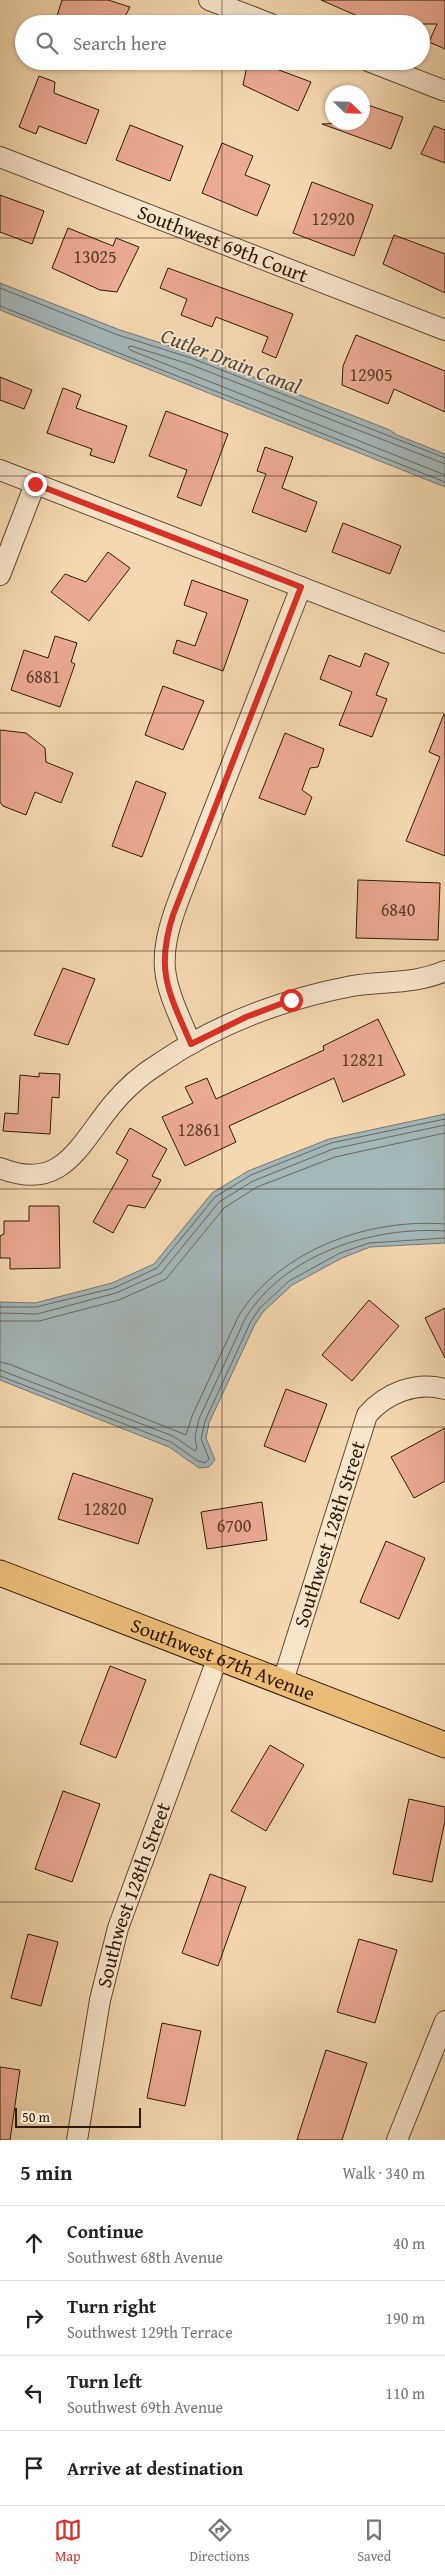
<!DOCTYPE html>
<html lang="en">
<head>
<meta charset="utf-8">
<style>
  body { margin:0; font-family:"Gentium Book Plus",serif; background:#f2f2f2; color:#222 }
  .compass { position:absolute; left:325px; top:85px; width:45px; height:45px; border-radius:50%; background:#fff; box-shadow:0 1px 4px #0004; rotate:113deg }
  .scale { position:absolute; left:15px; bottom:12px; width:126px; box-sizing:border-box; padding-left:5px; border:2px solid #2f1a08; border-top:0; font-size:14px; line-height:18px; white-space:nowrap; color:#2f1a08; -webkit-text-stroke:4px #f8e6cc; paint-order:stroke }
  .stop { position:absolute; width:15px; height:15px; margin:-11px; border:4px solid #d93025; border-radius:50%; background:#fff }
  .stop.end { background:#d93025; border-color:#fff; box-shadow:0 1px 5px #0008 }
  .list { margin:0; padding:0; list-style:none }
  h2 { display:flex; justify-content:space-between; align-items:center; height:65px; margin:0; padding:0 20px; font-size:21px }
  h2 small { font-size:16px; font-weight:400; color:#767676 }
  .list li { display:grid; grid-template-columns:32px 1fr auto; gap:15px; align-items:center; box-sizing:border-box; height:75px; padding:0 20px; border-top:1px solid #e0e0e0 }
  .list b { display:block; font-size:19px; white-space:nowrap }
  .list p { margin:0; font-size:16px; white-space:nowrap; color:#767676 }
  .list em { font-size:16px; font-style:normal; color:#767676 }
  .icon { flex:none; width:28px; height:28px; fill:none; stroke:currentColor; stroke-width:2; stroke-linecap:round; stroke-linejoin:round }
  .map { position:relative; flex:none; width:445px; height:2140px; overflow:hidden }
  .search { position:absolute; background:#fff; box-shadow:0 1px 4px #0004; left:15px; right:15px; top:15px; height:55px; display:flex; align-items:center; gap:12px; box-sizing:border-box; padding:0 18px; border-radius:28px; color:#767676; font-size:19px }
  .sheet { height:365px; background:#fff }
  nav { display:flex; justify-content:space-around; align-items:center; box-sizing:border-box; height:70px; border-top:1px solid #e0e0e0; background:#fff; font-size:14px; color:#767676 }
  nav a { display:grid; justify-items:center; gap:2px }
  nav .on { color:#d93025 }
  .map>svg:first-child { display:block }
  .water { fill:#a3b6b8; stroke:#757872 }
  .lines { fill:none; stroke-linecap:round; stroke-linejoin:round }
  .shore { stroke:#696860; stroke-width:1 }
  .building { fill:#ebaa92; stroke:#2f1a08 }
  .minor-casing { stroke:#604a32; stroke-width:22 }
  .major-casing { stroke:#2f1a08; stroke-width:27 }
  .minor { stroke:#f8e6cc; stroke-width:20 }
  .major { stroke:#eabc78; stroke-width:25 }
  .route { stroke:#d93025; stroke-width:6 }
  .grid { fill:none; stroke:#2f1a08; stroke-width:1; stroke-opacity:0.55 }
  .labels { text-anchor:middle; stroke-width:4; stroke-linejoin:round; paint-order:stroke }
  .number-label { font-size:18px; fill:#5e3e2a }
  .street-label { font-size:20px; fill:#2f1a08; stroke:#f8e6cc }
  .water-label { font-size:21px; font-style:italic; fill:#52493d; stroke:#f8e6cc }
</style>
</head>
<body>
<div class="map">
<svg width="445" height="2140" viewBox="0 0 445 2140">
  <rect width="100%" height="100%" fill="#f5d8b0"/>
  <filter id="stains"><feTurbulence type="fractalNoise" baseFrequency=".004" numOctaves="4"/><feColorMatrix values="0 0 0 0 .2 0 0 0 0 .09 0 0 0 0 .02 0 0 0 .5 -.17"/></filter>
  <radialGradient id="worn" r=".72"><stop offset=".6" stop-color="#630" stop-opacity="0"/><stop offset="1" stop-color="#630" stop-opacity=".3"/></radialGradient>
  <path class="water" d="M0 283 120 330 192 353 390 430 397 435 445 454V487L0 310Z
    M445 1114V1243L370 1247 342 1258 292 1285 263 1312 255 1324 209 1423 206 1438 215 1460 209 1467 199 1468 169 1447 0 1380V1302L35 1303 112 1283 154 1264 212 1193 248 1171 329 1139Z"/>
  <g class="lines">
    <path class="shore" d="M0 288 118 335 191 358 445 458
      M0 306 445 482
      M445 464 189 364 131 346 128 347 130 350 445 475
      M0 1307H36L114 1288 157 1268 215 1197 251 1175 331 1143 445 1119
      M0 1313 37 1314 116 1293 161 1273 219 1202 253 1181 333 1149 445 1125
      M0 1321H39L119 1300 166 1279 224 1208 257 1187 335 1157 445 1133
      M0 1362 9 1364 186 1435 192 1416 239 1315C281 1249 370 1218 445 1224
      M0 1370 173 1436 195 1451 197 1448 195 1437 199 1419 245 1319C284 1254 373 1226 445 1231
      M0 1376 171 1442 198 1461 205 1463 209 1459 201 1439 205 1421 251 1321 260 1308 289 1281 340 1253 369 1243 445 1238"/>
  </g>
  <path class="building" d="M62 0H108L130 7 121 24H75L57 16Z
    M321 0H445V49L429 42 437 24H376Z
    M248 61H255L311 82 298 111 243 85Z
    M39 76 55 82 54 93 99 110 86 144 39 126 36 134 19 127Z
    M362 103 403 117 391 149 322 124 362 122Z
    M130 125 183 146 170 181 116 160Z
    M434 126 445 130V163L421 154Z
    M222 143 253 156 245 175 270 185 257 216 202 193Z
    M312 182 373 205 354 256 293 233Z
    M0 195 44 211 32 244 0 232Z
    M68 228 113 246 116 238 139 247 117 292 100 290 52 268Z
    M394 235 445 254V293L383 264Z
    M168 268 293 314 276 358 262 352 268 337 216 317 212 327 181 315 187 299 160 288Z
    M356 335 445 371V412L394 389 388 404 342 385 343 366Z
    M0 377 32 390 24 409 0 400Z
    M63 388 81 395 76 408 127 426 114 463 90 455 92 449 47 433Z
    M166 411 228 434 201 506 177 497 187 470 149 456Z
    M265 447 293 457 282 488 317 502 306 532 252 512 266 474 257 471Z
    M343 523 401 546 390 574 332 552Z
    M108 552 130 568 89 621 51 592 65 574 86 582Z
    M192 580 248 600 223 671 173 653 177 640 195 646 207 613 184 605Z
    M55 636 77 643 71 662 75 664 60 707 11 690 24 650 48 658Z
    M365 653 389 663 376 695 387 699 372 737 339 725 352 692 320 679 329 655 360 667Z
    M163 686 204 701 183 750 145 735Z
    M444 714 445 715V856L406 841 440 757 429 752Z
    M0 730 26 733 45 748 46 762 73 773 61 803 35 792 26 815 3 806 0 802Z
    M285 733 324 749 318 767 310 768 302 790 312 797 305 815 259 798Z
    M136 781 166 793 142 857 112 846Z
    M358 880 440 883 438 940 356 938Z
    M63 968 95 979 68 1045 34 1035Z
    M378 1019 405 1075 343 1102 334 1078 229 1126 236 1142 185 1166 162 1117 193 1103 185 1087 207 1078 216 1099 324 1050 323 1046Z
    M39 1073 60 1074 59 1098 52 1097 50 1134 3 1131 5 1113 18 1114 20 1075 39 1077Z
    M130 1128 167 1149 152 1176 161 1180 145 1208 128 1205 113 1233 93 1222 128 1160 116 1153Z
    M29 1206H59L60 1268 10 1269V1258H0V1236L4 1234V1221H29Z
    M369 1300 399 1326 352 1381 322 1355Z
    M445 1308V1358L425 1318Z
    M286 1389 327 1404 305 1462 264 1446Z
    M445 1428V1481L414 1498 391 1457Z
    M73 1473 153 1499 138 1544 58 1519Z
    M262 1502 267 1540 207 1549 201 1512Z
    M386 1541 425 1558 399 1619 360 1602Z
    M110 1666 146 1680 116 1758 80 1744Z
    M270 1745 304 1765 266 1831 231 1811Z
    M63 1791 100 1804 72 1882 35 1869Z
    M409 1799 445 1807V1821L432 1882 393 1874Z
    M210 1874 246 1887 218 1966 182 1953Z
    M28 1934 58 1942 41 2006 11 1998Z
    M359 1939 397 1950 375 2023 337 2012Z
    M162 2023 201 2031 185 2106 147 2098Z
    M326 2050 367 2063 342 2140H297Z
    M0 2067 20 2070 10 2140H0Z"/>
  <g class="lines">
    <g class="minor-casing">
      <g id="minor">
        <path d="M209 0 271 24"/>
        <path d="M368 61 445 91"/>
        <path id="s1" d="M0 157 445 330"/>
        <path d="M0 470 445 643"/>
        <path d="M0 575 35 484"/>
        <path d="M191 1044C164 981 154 966 179 899L301 587"/>
        <path d="M0 1168C62 1193 79 1145 112 1105 125 1089 142 1074 160 1063 217 1024 284 999 352 986 383 981 416 984 445 971"/>
        <path id="s2" d="M283 1681 367 1415C386 1393 416 1381 445 1389"/>
        <path id="s3" d="M77 2140 100 2000 118 1928 218 1657"/>
        <path d="M397 2140 445 2021"/>
      </g>
    </g>
    <g class="major-casing">
      <g id="major">
        <path id="s4" d="M0 1573 445 1745"/>
      </g>
    </g>
    <use href="#minor" class="minor"/>
    <use href="#major" class="major"/>
  </g>
  <g class="lines">
    <path class="route" d="M35 484 301 587 173 915C155 971 169 993 191 1044L246 1017 291 1000"/>
  </g>
  <path class="grid" d="M222 0V24M222 61V2140M0 238H445M0 476H445M0 713H445M0 951H445M0 1189H445M0 1427H445M0 1664H445M0 1902H445"/>
  <g class="labels">
    <g class="number-label">
      <text x="333" y="225">12920</text>
      <text x="95" y="263">13025</text>
      <text x="371" y="381">12905</text>
      <text x="43" y="683">6881</text>
      <text x="398" y="916">6840</text>
      <text x="363" y="1066">12821</text>
      <text x="199" y="1136">12861</text>
      <text x="105" y="1515">12820</text>
      <text x="234" y="1532">6700</text>
    </g>
    <g class="street-label">
      <text dy="7" stroke="none"><textPath href="#s1" startOffset="239">Southwest 69th Court</textPath></text>
      <text dy="7" stroke="none"><textPath href="#s2" startOffset="154">Southwest 128th Street</textPath></text>
      <text dy="7" stroke="none"><textPath href="#s4" startOffset="239">Southwest 67th Avenue</textPath></text>
      <text dy="7" stroke="none"><textPath href="#s3" startOffset="252">Southwest 128th Street</textPath></text>
    </g>
    <g class="water-label">
      <text transform="translate(231 361) rotate(21)" y="7">Cutler Drain Canal</text>
    </g>
  </g>
  <rect width="100%" height="100%" filter="url(#stains)"/>
  <rect width="100%" height="100%" fill="url(#worn)"/>
</svg>
<svg class="compass" viewBox="-18 -18 36 36"><path d="M0-13l5 13h-10z" fill="#e53935"/><path d="M0 13l5-13h-10z" fill="#767676"/></svg>
<div class="scale">50 m</div>
<div class="stop" style="left:291px;top:1000px"></div>
<div class="stop end" style="left:35px;top:484px"></div>
<div class="search"><svg class="icon" aria-label="search" viewBox="0 0 24 24"><circle cx="10" cy="10" r="6"/><path d="M15 15l6 6"/></svg>Search here</div>
</div>
<section class="sheet">
<h2>5 min<small>Walk · 340 m</small></h2>
<ul class="list">
<li><svg class="icon" aria-label="ahead" viewBox="0 0 24 24"><path d="M12 20V5M6 11l6-6 6 6"/></svg><div><b>Continue</b><p>Southwest 68th Avenue</p></div><em>40 m</em></li>
<li><svg class="icon" aria-label="right" viewBox="0 0 24 24"><path d="M7 20v-9h11M14 6l5 5-5 5"/></svg><div><b>Turn right</b><p>Southwest 129th Terrace</p></div><em>190 m</em></li>
<li><svg class="icon" aria-label="left" viewBox="0 0 24 24"><path d="M17 20v-9H6M10 6l-5 5 5 5"/></svg><div><b>Turn left</b><p>Southwest 69th Avenue</p></div><em>110 m</em></li>
<li><svg class="icon" aria-label="arrive" viewBox="0 0 24 24"><path d="M6 21V4h12l-3 4 3 4H6"/></svg><div><b>Arrive at destination</b></div></li>
</ul>
</section>
<nav>
<a class="on"><svg class="icon" aria-label="map" viewBox="0 0 24 24"><path d="M3 6l6-2 6 2 6-2v14l-6 2-6-2-6 2zM9 4v14M15 6v14"/></svg>Map</a>
<a><svg class="icon" aria-label="directions" viewBox="0 0 24 24"><path d="M12 3l9 9-9 9-9-9zM9 14v-3h6M13 9l2 2-2 2"/></svg>Directions</a>
<a><svg class="icon" aria-label="saved" viewBox="0 0 24 24"><path d="M7 4h10v16l-5-4-5 4z"/></svg>Saved</a>
</nav>
</body>
</html>
